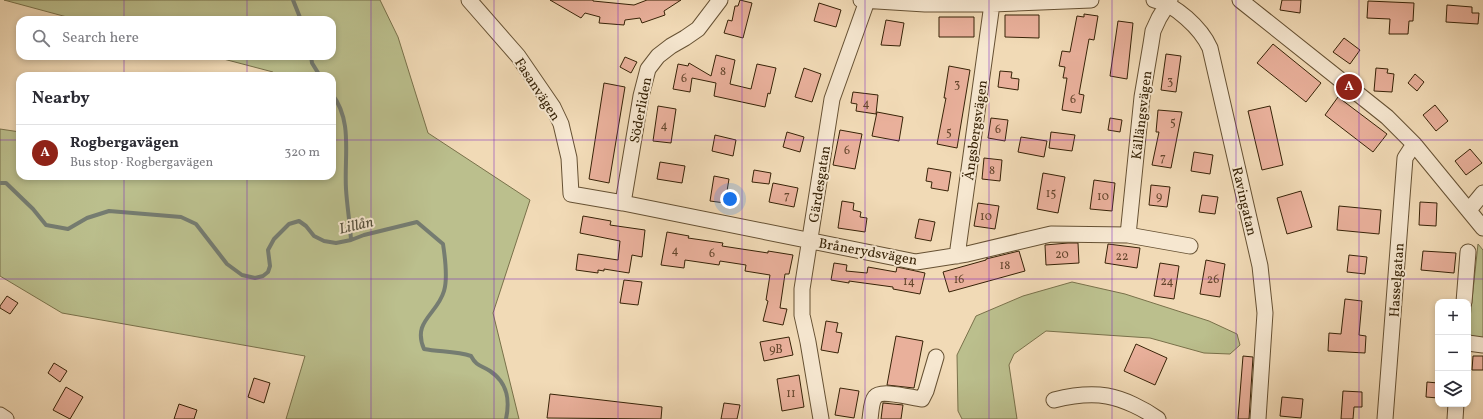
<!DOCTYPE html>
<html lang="en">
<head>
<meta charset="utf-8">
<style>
  body { margin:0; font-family:Vollkorn,serif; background:#f2f2f3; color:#2b2b33 }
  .controls { position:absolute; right:12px; bottom:12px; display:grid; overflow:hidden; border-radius:8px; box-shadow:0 2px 6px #0003 }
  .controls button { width:36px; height:36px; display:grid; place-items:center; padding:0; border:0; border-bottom:1px solid #e1e1e2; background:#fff; color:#2b2b33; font:20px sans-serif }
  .you { position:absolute; left:730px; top:199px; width:14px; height:14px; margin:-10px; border:3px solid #fff; border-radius:50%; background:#1a73e8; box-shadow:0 0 0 6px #1a73e833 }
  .badge { display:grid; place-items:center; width:26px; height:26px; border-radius:50%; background:#8f2418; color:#fff; font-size:13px; font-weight:700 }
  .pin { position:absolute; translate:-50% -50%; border:2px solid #fff; box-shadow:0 1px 4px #0006 }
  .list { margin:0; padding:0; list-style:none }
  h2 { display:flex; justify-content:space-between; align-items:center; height:52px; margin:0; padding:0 16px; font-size:17px }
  h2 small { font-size:13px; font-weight:400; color:#7c7c81 }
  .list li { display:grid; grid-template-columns:26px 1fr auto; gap:12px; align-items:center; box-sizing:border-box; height:56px; padding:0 16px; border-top:1px solid #e1e1e2 }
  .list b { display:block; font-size:15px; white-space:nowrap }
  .list p { margin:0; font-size:13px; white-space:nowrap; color:#7c7c81 }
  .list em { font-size:13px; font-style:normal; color:#7c7c81 }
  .icon { flex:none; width:22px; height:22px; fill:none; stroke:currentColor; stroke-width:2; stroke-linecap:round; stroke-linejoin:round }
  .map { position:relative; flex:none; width:1483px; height:419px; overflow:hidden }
  .search { position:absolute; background:#fff; box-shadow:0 2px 6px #0003; left:16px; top:16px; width:320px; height:44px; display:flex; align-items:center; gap:10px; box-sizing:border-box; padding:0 14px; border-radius:12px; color:#7c7c81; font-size:15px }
  .panel { position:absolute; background:#fff; box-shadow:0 2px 6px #0003; left:16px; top:72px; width:320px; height:108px; border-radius:12px }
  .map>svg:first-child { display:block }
  .green { fill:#bbbf8d; stroke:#79714a }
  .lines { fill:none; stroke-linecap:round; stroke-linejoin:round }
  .stream { stroke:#757c71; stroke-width:4 }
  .building { fill:#e9b09b; stroke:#372307 }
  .minor-casing { stroke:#665133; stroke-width:17 }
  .minor { stroke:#f6e7d0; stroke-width:15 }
  .grid { fill:none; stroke:#7b2cbf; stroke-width:1; stroke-opacity:0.55 }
  .labels { text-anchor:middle; stroke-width:4; stroke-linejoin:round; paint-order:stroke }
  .number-label { font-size:12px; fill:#64462c }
  .street-label { font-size:14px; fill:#372307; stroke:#f6e7d0 }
  .water-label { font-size:15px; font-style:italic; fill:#56503c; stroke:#f6e7d0 }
</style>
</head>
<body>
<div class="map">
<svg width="1483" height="419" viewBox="0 0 1483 419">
  <rect width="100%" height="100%" fill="#f1dab6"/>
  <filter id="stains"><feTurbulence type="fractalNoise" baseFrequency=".005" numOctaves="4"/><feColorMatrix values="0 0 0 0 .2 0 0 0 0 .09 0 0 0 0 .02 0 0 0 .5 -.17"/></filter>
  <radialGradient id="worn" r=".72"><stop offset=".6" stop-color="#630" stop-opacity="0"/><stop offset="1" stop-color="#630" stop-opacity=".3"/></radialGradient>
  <path class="green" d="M4 0H380L398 37 428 133 530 200 493 313 519 419H286L305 356 62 313 0 276V129L20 132V176H332V76H273V72L212 56H332V20H78Z
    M1478 244 1483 250V339L1468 337Z
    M1072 282 1125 294 1209 321 1237 334 1240 345 1230 354 1204 353 1150 338 1046 331 1014 354 1009 365 1017 419H962L958 411 957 355 976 316 1023 296Z"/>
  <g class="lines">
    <path class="stream" d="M293 0 301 20
      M311 56 312 63 320 76
      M332 94C353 121 344 156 346 189 347 206 350 223 351 240
      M0 183H6L33 209 46 225 68 229 87 218 109 211 181 217 196 224 227 264 242 275 255 278 263 276 268 272 270 266 268 250 274 239 289 224 299 221 306 226 314 236 324 241 336 243 351 240 364 235 417 222 443 244C445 257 448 278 444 291 437 315 412 321 424 349 439 352 456 351 471 356 477 367 481 365 490 371 508 383 510 400 506 419"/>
  </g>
  <path class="building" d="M550 0H593V1L634 5 647 0H681L664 11 665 15 642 23 640 18 625 20 624 25 599 23 600 17 585 13 581 18Z
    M740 0 752 3 743 38 724 33 728 20 732 21 735 6H738Z
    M1282 0H1301L1300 13 1280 10Z
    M1368 1 1414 3 1413 21H1409L1408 34H1389L1390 19 1367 18Z
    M819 3 841 10 836 27 814 21Z
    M1447 5 1472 7V13H1479L1478 24 1446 22Z
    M1084 14 1098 16 1094 40 1089 39 1079 94 1084 95 1081 113 1062 110 1067 78H1063L1065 67 1059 66 1062 51 1070 52 1077 16 1084 17Z
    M1005 15H1039V38L1005 37Z
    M939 17H974V37H939Z
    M886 20 904 23 900 46 881 45Z
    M1118 21 1133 23 1127 79 1110 76Z
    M1344 38 1360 50 1350 64 1333 52Z
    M1273 44 1321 83 1306 102 1257 63Z
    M1166 54 1181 56 1176 92 1161 90Z
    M716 55 735 60 730 84 751 89 757 64 776 68 770 94 768 93 765 107 714 96 716 83 692 78 690 92 673 89 678 64 688 66 689 63 711 76Z
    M625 57 637 62 631 73 620 67Z
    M949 66 970 70 957 148 937 144 946 98H944Z
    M804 68 821 74 812 102 795 97Z
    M1376 68 1388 69 1387 73 1394 74 1392 92 1374 91Z
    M1000 71 1012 72 1011 78 1019 79 1018 90 998 87Z
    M1415 74 1424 82 1417 91 1408 83Z
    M604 83 625 87 609 183 589 179Z
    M853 92 878 95 876 114 856 111 857 104 851 103Z
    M1338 97 1387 134 1373 152 1325 115Z
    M1435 105 1448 121 1436 131 1423 115Z
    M658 106 676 109 671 143 653 141Z
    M1270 106 1283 165 1262 170 1248 111Z
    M1158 110 1182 112 1171 168 1152 165 1159 132H1156Z
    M877 112 903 117 899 141 872 136Z
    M991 118 1008 120 1005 141 988 138Z
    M1110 118 1122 120 1120 132 1108 130Z
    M840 130 862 134 855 169 833 165Z
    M787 132 804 137 800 152 783 147Z
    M1051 132 1075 135 1072 151 1049 148Z
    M715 135 736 140 733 156 712 151Z
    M1021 137 1047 141 1044 157 1018 152Z
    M1470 149 1482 163 1466 175 1455 161Z
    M1194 152 1213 155 1210 174 1191 171Z
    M984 158 1002 160 1000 181 982 179Z
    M660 162 685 166 682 183 657 179Z
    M928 168 951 172 948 191 931 188 932 182 926 181Z
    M754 170 771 173 769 184 752 182Z
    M1043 173 1065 177 1058 213 1037 209Z
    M714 176 729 179 725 203 710 201Z
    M1094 180 1115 183 1112 211 1090 209Z
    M773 183 798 188 794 207 769 202Z
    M1151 185 1170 187 1167 207 1149 205Z
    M1301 191 1312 227 1287 234 1277 198Z
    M1202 195 1218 197 1215 214 1199 212Z
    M842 201 854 203 853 210 861 212 860 217 867 218 865 232 838 228Z
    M1420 202 1437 203 1436 226 1419 225Z
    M978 203 999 206 995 229 974 226Z
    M1339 206 1381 210 1379 234 1337 230Z
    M583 216 611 221 610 225 645 230 642 257 632 255 629 273 604 269V271L598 270V273L576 270 578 254 618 260 620 241 580 233Z
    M919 219 935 222 931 241 915 238Z
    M667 232 689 236 688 238 723 243 722 246 768 253V251L793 255 789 274H785L780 308 787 309 783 325 763 321 768 301 766 300 770 275 745 271 746 265 720 261 719 265 685 260 684 268 661 265Z
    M1068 243H1078L1079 263 1046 265 1045 245Z
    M1108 244 1140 248 1137 268 1105 263Z
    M1019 251 1025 271 949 292 943 272 986 260V259Z
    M1423 251 1456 253 1454 273 1421 270Z
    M1349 255 1367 257 1365 274 1347 272Z
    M1206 260 1225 264 1220 297 1200 294Z
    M834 263 847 265 846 271 867 273 868 267 896 272 897 267 925 273 920 294 893 289V287L849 281V283L831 280Z
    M1160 263 1179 266 1174 299 1154 296Z
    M624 280 642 282 638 305 620 303Z
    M7 296 18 303 10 314 0 308V306Z
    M1345 299 1362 301 1359 335 1366 336 1365 353 1328 351 1329 333 1341 334Z
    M826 321 838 323 836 332 842 333 838 353 821 350Z
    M896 336 923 341 914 388 887 385Z
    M789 337 793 355 764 361 760 342Z
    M1136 344 1167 358 1155 385 1124 371Z
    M1243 356 1253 357 1249 419H1238Z
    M1473 356H1483V370H1472Z
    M54 363 67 371 60 382 48 373Z
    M799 375 804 407 782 411 777 379Z
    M254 378 270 383 264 403 248 397Z
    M1427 382 1438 383V398L1426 397Z
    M66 387 83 397 70 419 53 410Z
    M840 388 859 391 854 418 835 415Z
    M1343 391 1362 392V407H1354L1353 419H1341Z
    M550 394 662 407 661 419 547 418Z
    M1282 397 1303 399 1301 418 1280 416Z
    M724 403 740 405 737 419H721Z
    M883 403 903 405 901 419H881Z
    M179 404 197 410 194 419H174Z"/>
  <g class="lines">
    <g class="minor-casing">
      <path id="minor" d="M469 0 518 56 553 107 561 124 569 158 571 194 623 203 916 262 967 254 1051 234 1128 235 1190 246
        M861 0 925 4H992L1091 0
        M1154 0C1175 4 1201 28 1210 48L1260 266 1265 313 1258 419
        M1240 0 1387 117 1414 144 1483 228
        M623 203 641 96 648 69 658 56 671 46 685 38 698 29 720 0
        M1469 210 1483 193
        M1128 235 1142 97 1151 44 1153 31 1159 18 1170 0
        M957 256 992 4
        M1464 302 1468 252
        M1468 343 1483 345
        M1054 400C1070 396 1089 393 1107 396 1124 399 1144 409 1158 419
        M0 415 6 419
        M821 419 808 342 802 315V289L832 99 867 1
        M870 419C871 413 871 402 875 397 881 389 912 398 922 399L926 391 936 357
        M1385 419 1404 171 1405 158 1414 144
        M1455 419 1456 404"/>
    </g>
    <use href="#minor" class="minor"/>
  </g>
  <path class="grid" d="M124 0V20M247 0V20M371 0V419M494 0V419M618 0V419M742 0V419M865 0V419M989 0V419M1112 0V419M1236 0V419M1359 0V419M124 56V76M247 56V76M0 140H20M332 140H1483M124 176V419M247 176V419M0 279H1483"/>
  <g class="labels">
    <g class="number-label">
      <text x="723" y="75">8</text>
      <text x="684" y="82">6</text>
      <text x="1170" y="85">3</text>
      <text x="957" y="88">3</text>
      <text x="1073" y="103">6</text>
      <text x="866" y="107">4</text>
      <text x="1173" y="126">5</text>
      <text x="664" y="129">4</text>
      <text x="998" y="133">6</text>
      <text x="949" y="136">5</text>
      <text x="847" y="154">6</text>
      <text x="1163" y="161">7</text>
      <text x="992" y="174">8</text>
      <text x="1051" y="197">15</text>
      <text x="787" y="199">7</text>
      <text x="1103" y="200">10</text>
      <text x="1159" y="200">9</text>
      <text x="986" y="220">10</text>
      <text x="675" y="254">4</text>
      <text x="712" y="257">6</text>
      <text x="1062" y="258">20</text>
      <text x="1122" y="260">22</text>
      <text x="1005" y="269">18</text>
      <text x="959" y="283">16</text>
      <text x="1213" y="283">26</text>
      <text x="909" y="285">14</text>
      <text x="1167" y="285">24</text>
      <text x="776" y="353">9B</text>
      <text x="791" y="397">11</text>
    </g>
    <g class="street-label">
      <text transform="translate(538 89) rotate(57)" y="5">Fasanvägen</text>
      <text transform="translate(640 110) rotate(-79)" y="5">Söderliden</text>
      <text transform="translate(1141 115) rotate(-83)" y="5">Källängsvägen</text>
      <text transform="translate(975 130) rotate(-82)" y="5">Ängsbergsvägen</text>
      <text transform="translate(819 184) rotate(-81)" y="5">Gärdesgatan</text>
      <text transform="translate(1245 201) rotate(77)" y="5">Ravingatan</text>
      <text transform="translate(868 251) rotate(10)" y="5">Brånerydsvägen</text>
      <text transform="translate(1396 280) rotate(-86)" y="5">Hasselgatan</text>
    </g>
    <g class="water-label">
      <text transform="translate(356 225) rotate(-13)" y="5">Lillån</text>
    </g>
  </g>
  <rect width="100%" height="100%" filter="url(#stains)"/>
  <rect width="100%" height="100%" fill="url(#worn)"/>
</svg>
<div class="controls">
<button>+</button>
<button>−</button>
<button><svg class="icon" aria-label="layers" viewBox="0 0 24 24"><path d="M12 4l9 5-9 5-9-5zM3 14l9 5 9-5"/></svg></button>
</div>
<div class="you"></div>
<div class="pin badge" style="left:1349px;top:87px">A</div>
<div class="search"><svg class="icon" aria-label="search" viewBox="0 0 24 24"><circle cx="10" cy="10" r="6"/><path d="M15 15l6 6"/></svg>Search here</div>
<section class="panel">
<h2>Nearby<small></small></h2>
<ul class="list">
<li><span class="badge">A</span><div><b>Rogbergavägen</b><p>Bus stop · Rogbergavägen</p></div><em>320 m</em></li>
</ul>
</section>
</div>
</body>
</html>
